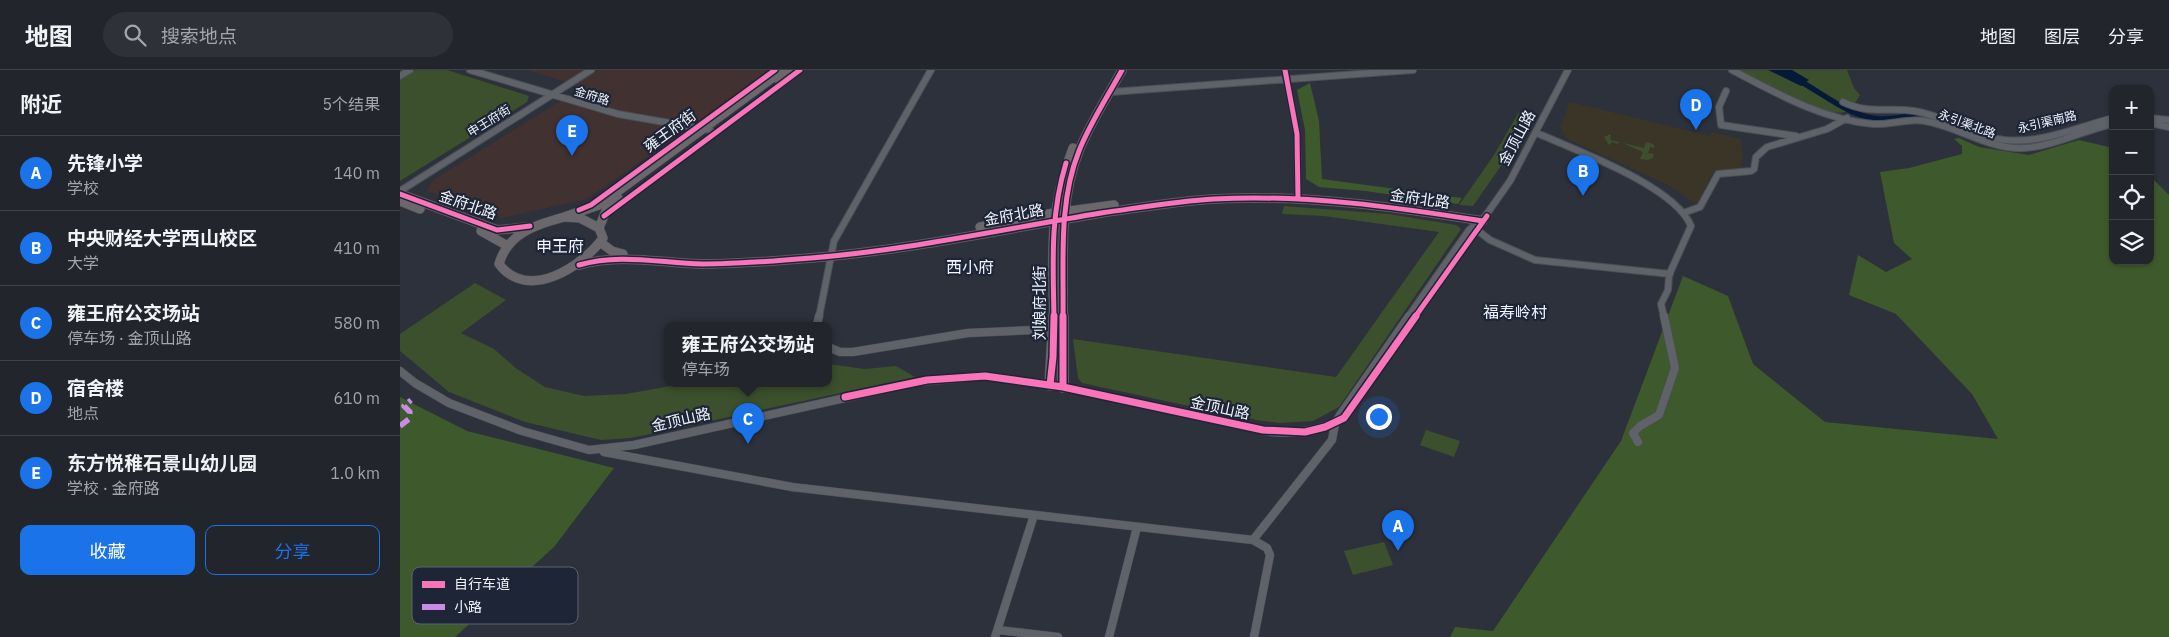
<!DOCTYPE html>
<html lang="zh">
<head>
<meta charset="utf-8">
<style>
  body { margin:0; font-family:"IBM Plex Sans","Noto Sans SC",sans-serif; background:#2e3138; color:#f1f3f6 }
  .controls { position:absolute; right:15px; top:15px; display:grid; overflow:hidden; border-radius:10px; box-shadow:0 1px 4px #0004 }
  .controls button { width:45px; height:45px; display:grid; place-items:center; padding:0; border:0; border-bottom:1px solid #3f4248; background:#22252c; color:#f1f3f6; font:25px sans-serif }
  .you { position:absolute; left:978px; top:346px; width:18px; height:18px; margin:-12px; border:4px solid #fff; border-radius:50%; background:#1a73e8; box-shadow:0 0 0 8px #1a73e833 }
  .badge { display:grid; place-items:center; width:32px; height:32px; border-radius:50%; background:#1a73e8; color:#fff; font-size:16px; font-weight:700 }
  .pin { position:absolute; translate:-50% -41px; filter:drop-shadow(0 1px 2px #0008) }
  .pin::after { content:''; position:absolute; top:26px; width:18px; height:15px; background:inherit; clip-path:polygon(0 0,100% 0,50% 100%) }
  .popup { position:absolute; left:264px; top:252px; width:168px; height:65px; box-sizing:border-box; display:grid; place-content:center; border-radius:10px; background:#22252c; filter:drop-shadow(0 1px 4px #0005); font-size:16px; white-space:nowrap; color:#a2a5a9 }
  .popup b { font-size:19px; color:#f1f3f6 }
  .popup::after { content:''; position:absolute; left:50%; top:100%; margin-left:-10px; border:10px solid transparent; border-top-color:#22252c }
  .list { margin:0; padding:0; list-style:none }
  h2 { display:flex; justify-content:space-between; align-items:center; height:65px; margin:0; padding:0 20px; font-size:21px }
  h2 small { font-size:16px; font-weight:400; color:#a2a5a9 }
  .list li { display:grid; grid-template-columns:32px 1fr auto; gap:15px; align-items:center; box-sizing:border-box; height:75px; padding:0 20px; border-top:1px solid #3f4248 }
  .list b { display:block; font-size:19px; white-space:nowrap }
  .list p { margin:0; font-size:16px; white-space:nowrap; color:#a2a5a9 }
  .list em { font-size:16px; font-style:normal; color:#a2a5a9 }
  .actions { display:flex; gap:10px; padding:15px 20px }
  .actions a { flex:1; padding:11px 0; border:1px solid #1a73e8; border-radius:10px; text-align:center; font-size:18px; color:#1a73e8 }
  .actions .main { background:#1a73e8; color:#fff }
  .icon { flex:none; width:28px; height:28px; fill:none; stroke:currentColor; stroke-width:2; stroke-linecap:round; stroke-linejoin:round }
  .map { position:relative; flex:none; width:1769px; height:567px; overflow:hidden }
  header { display:flex; align-items:center; gap:30px; box-sizing:border-box; height:70px; padding:0 25px; background:#22252c; border-bottom:1px solid #3f4248 }
  header strong { font-size:24px }
  nav { display:flex; gap:28px; margin-inline-start:auto; font-size:18px }
  .search { width:350px; height:45px; background:#2e3138; display:flex; align-items:center; gap:12px; box-sizing:border-box; padding:0 18px; border-radius:28px; color:#a2a5a9; font-size:19px }
  main { display:flex }
  aside { flex:1; background:#22252c }
  .map>svg:first-child { display:block }
  .commercial { fill:#423131 }
  .industrial { fill:#3b3528 }
  .green { fill:#3c502d }
  .forest { fill:#3e592b }
  .water { fill:#051a39 }
  .lines { fill:none; stroke-linecap:round; stroke-linejoin:round }
  .canal { stroke:#051a39; stroke-width:5.5 }
  .minor-far1-casing { stroke:#4a4e56; stroke-width:8 }
  .minor-casing { stroke:#4a4e56; stroke-width:9 }
  .major-far1-casing { stroke:#4a4e56; stroke-width:10 }
  .major-casing { stroke:#4a4e56; stroke-width:12 }
  .minor-far1 { stroke:#5f6269; stroke-width:6 }
  .minor { stroke:#5f6269; stroke-width:8 }
  .major-far1 { stroke:#6a676d; stroke-width:9 }
  .major { stroke:#6a676d; stroke-width:11 }
  .quiet { stroke:#ca8be6; stroke-width:5.5; stroke-dasharray:11 5.5; stroke-linecap:butt }
  .cycleway-far1-casing { stroke:#1d2537; stroke-width:8 }
  .cycleway-casing { stroke:#1d2537; stroke-width:10 }
  .cycleway-far1 { stroke:#fb73b8; stroke-width:5 }
  .cycleway { stroke:#fb73b8; stroke-width:7 }
  .labels { text-anchor:middle; stroke-width:4.5; stroke-linejoin:round; paint-order:stroke }
  .far-street-label { font-size:12px; fill:#f0f5fe; stroke:#1d2537 }
  .street-label { font-size:15px; fill:#f0f5fe; stroke:#1d2537 }
  .neighbourhood-label { font-size:16px; fill:#f0f5fe; stroke:#1d2537 }
  .key { fill:#1d2537; stroke:#5c6373; stroke-width:1 }
  .key-label { font-size:14px; fill:#f0f5fe }
</style>
</head>
<body>
<header>
<strong>地图</strong>
<div class="search"><svg class="icon" aria-label="search" viewBox="0 0 24 24"><circle cx="10" cy="10" r="6"/><path d="M15 15l6 6"/></svg>搜索地点</div>
<nav><a>地图</a><a>图层</a><a>分享</a></nav>
</header>
<main>
<aside>
<h2>附近<small>5个结果</small></h2>
<ul class="list">
<li><span class="badge">A</span><div><b>先锋小学</b><p>学校</p></div><em>140 m</em></li>
<li><span class="badge">B</span><div><b>中央财经大学西山校区</b><p>大学</p></div><em>410 m</em></li>
<li><span class="badge">C</span><div><b>雍王府公交场站</b><p>停车场 · 金顶山路</p></div><em>580 m</em></li>
<li><span class="badge">D</span><div><b>宿舍楼</b><p>地点</p></div><em>610 m</em></li>
<li><span class="badge">E</span><div><b>东方悦稚石景山幼儿园</b><p>学校 · 金府路</p></div><em>1.0 km</em></li>
</ul>
<div class="actions"><a class="main">收藏</a><a>分享</a></div>
</aside>
<div class="map">
<svg width="1769" height="567" viewBox="0 0 1769 567">
  <rect width="100%" height="100%" fill="#2d313b"/>
  <path class="commercial" d="M126 0H370L187 129 101 148 27 121 33 110 183 17Z"/>
  <path class="industrial" d="M1170 32 1310 66 1311 62 1341 69 1343 88 1341 101H1314L1297 133H1294L1268 115 1167 69 1160 57Z"/>
  <path class="green" d="M16 0H47L129 26 127 32 0 111V9Z
    M1339 0H1447L1454 18 1460 25C1456 31 1453 39 1445 42 1424 48 1360 10 1339 0Z
    M1119 42 1130 54 1073 136 1059 135 1094 85Z
    M1211 64 1210 70 1244 78 1246 72 1253 74 1255 78 1250 77 1248 83 1254 84 1253 88 1248 90 1240 89 1243 82 1220 72 1217 74 1212 72 1209 75 1204 67Z
    M884 136 989 144 1056 155 1061 159 939 337 913 351 880 353 856 350 810 336H789L682 313 678 308 673 269 936 307 1039 162 924 146 882 144Z
    M75 213 106 230 61 263 94 279 117 299 145 317 184 326 226 324 287 313H428V294L465 299 496 296 515 307 231 368 201 370 125 352 49 322 0 281V264Z
    M1026 360 1060 371 1054 387 1020 375Z
    M984 472 993 495 953 505 944 481Z"/>
  <path class="forest" d="M910 13 919 51 922 109 1062 128 1058 134 965 121 919 117 906 109 905 60 897 20Z
    M1559 68 1579 77 1629 85 1679 70 1713 78V191H1750V106L1769 125V567H1050L1055 557 1093 561 1221 371 1283 206 1328 226 1353 294 1425 352 1598 369 1572 324 1496 244 1449 225 1458 185 1486 202 1512 189 1494 173 1480 102 1509 98 1562 84V76L1554 69Z
    M0 327 67 361 214 398 154 477 55 567H0Z"/>
  <path class="water" d="M1368 0H1392L1409 10 1401 16Z"/>
  <g class="lines">
    <path class="canal" d="M1396 9C1423 23 1449 47 1480 49 1494 50 1509 45 1523 45
      M1597 71 1619 74 1635 72"/>
    <g class="minor-far1-casing">
      <path id="minor-far1" d="M70 0 218 44 310 60
        M885 0 897 64 898 129
        M1332 0C1376 23 1423 50 1473 54 1493 55 1510 47 1530 52 1562 59 1591 80 1625 78 1655 76 1684 60 1713 54
        M0 6 10 0
        M1326 21 1319 37 1321 55 1396 66
        M711 22 1013 0
        M1443 32C1470 45 1487 37 1514 41 1541 45 1564 60 1590 67 1630 79 1674 58 1713 48
        M1750 48 1769 50
        M1750 53 1769 57
        M1137 63C1177 81 1275 116 1291 156L1269 205 1268 220 1261 234 1264 247
        M0 121 191 0
        M1286 142 1300 137 1318 104 1351 101 1354 99 1356 87 1367 77 1427 59 1447 48
        M1077 160 1090 170 1135 190 1270 204
        M419 247 434 171 531 0
        M1008 247 1069 160 1083 148
        M1014 247 1110 111 1168 0"/>
    </g>
    <g class="minor-casing">
      <path id="minor" d="M417 255 419 246
        M428 277 440 282H453L568 263 658 259
        M0 301 15 313 49 333 122 361 189 380 234 375 517 312 585 306 663 317 872 362C898 364 921 361 944 348L1015 246
        M1238 372 1233 363 1240 356 1259 345 1275 298 1264 246
        M204 382 392 417 853 470 867 478 870 485 854 567
        M853 470 932 370 935 354 940 345 1009 246
        M598 560 658 567
        M595 567 634 445
        M709 567 737 457"/>
    </g>
    <g class="major-far1-casing">
      <path id="major-far1" d="M379 10 392 0
        M0 124 97 160 127 157
        M0 131 20 139
        M164 147 199 135 383 0
        M164 147 180 148 199 158 203 168C182 197 128 232 99 194 108 163 135 155 164 147Z
        M580 157 654 143 714 135
        M199 158 206 141 218 128
        M81 161 106 175
        M200 172 212 181 223 184
        M179 195C219 183 260 193 302 194 338 194 375 191 411 188 509 180 604 159 701 143 738 138 776 131 814 129 904 124 995 137 1083 151
        M654 247C652 185 649 138 673 78
        M663 247C664 193 658 133 679 81 690 53 708 26 722 0"/>
    </g>
    <g class="major-casing">
      <path id="major" d="M650 315 654 246
        M663 317V246"/>
    </g>
    <use href="#minor-far1" class="minor-far1"/>
    <use href="#minor" class="minor"/>
    <use href="#major-far1" class="major-far1"/>
    <use href="#major" class="major"/>
    <path class="quiet" d="M0 356 9 349 10 342 4 336 11 330"/>
    <g class="cycleway-far1-casing">
      <path id="cycleway-far1" d="M885 0 897 64 898 129
        M0 124 97 160 130 156
        M179 140 191 135 375 0
        M204 146 400 0
        M179 195C219 183 260 193 302 194 338 194 375 191 411 188 509 180 604 159 701 143 738 138 776 131 814 129 904 124 995 137 1083 151
        M654 247C653 194 650 145 666 93
        M663 247C664 193 658 133 679 81 690 53 708 26 722 0
        M1015 247 1087 146"/>
    </g>
    <g class="cycleway-casing">
      <path id="cycleway" d="M650 315 653 287 654 246
        M663 317V246
        M445 327 527 310 585 306 663 317 863 360 905 362 925 357 944 348 1016 246"/>
    </g>
    <use href="#cycleway-far1" class="cycleway-far1"/>
    <use href="#cycleway" class="cycleway"/>
  </g>
  <g class="labels">
    <g class="far-street-label">
      <text transform="translate(192 26) rotate(17)" y="4">金府路</text>
      <text transform="translate(89 51) rotate(-32)" y="4">申王府街</text>
      <text transform="translate(1647 52) rotate(-13)" y="4">永引渠南路</text>
      <text transform="translate(1567 54) rotate(20)" y="4">永引渠北路</text>
    </g>
    <g class="street-label">
      <text transform="translate(270 61) rotate(-36)" y="5">雍王府街</text>
      <text transform="translate(1117 68) rotate(-62)" y="5">金顶山路</text>
      <text transform="translate(1020 129) rotate(8)" y="5">金府北路</text>
      <text transform="translate(68 135) rotate(19)" y="5">金府北路</text>
      <text transform="translate(614 145) rotate(-10)" y="5">金府北路</text>
      <text transform="translate(640 233) rotate(-90)" y="5">刘娘府北街</text>
      <text transform="translate(820 338) rotate(12)" y="5">金顶山路</text>
      <text transform="translate(281 350) rotate(-13)" y="5">金顶山路</text>
    </g>
    <g class="neighbourhood-label">
      <text x="160" y="182">申王府</text>
      <text x="570" y="203">西小府</text>
      <text x="1115" y="248">福寿岭村</text>
    </g>
  </g>
  <rect x="12" y="497" width="166" height="57" rx="8" class="key"/>
  <rect x="22" y="511" width="23" height="7" fill="#fb73b8"/>
  <rect x="22" y="534" width="23" height="6" fill="#ca8be6"/>
  <g class="key-label">
    <text x="54" y="519">自行车道</text>
    <text x="54" y="542">小路</text>
  </g>
</svg>
<div class="controls">
<button>+</button>
<button>−</button>
<button><svg class="icon" aria-label="locate" viewBox="0 0 24 24"><circle cx="12" cy="12" r="6"/><path d="M12 2v4M12 18v4M2 12h4M18 12h4"/></svg></button>
<button><svg class="icon" aria-label="layers" viewBox="0 0 24 24"><path d="M12 4l9 5-9 5-9-5zM3 14l9 5 9-5"/></svg></button>
</div>
<div class="you"></div>
<div class="pin badge" style="left:998px;top:481px">A</div>
<div class="pin badge" style="left:1183px;top:126px">B</div>
<div class="pin badge" style="left:348px;top:374px">C</div>
<div class="popup"><b>雍王府公交场站</b>停车场</div>
<div class="pin badge" style="left:1296px;top:60px">D</div>
<div class="pin badge" style="left:172px;top:86px">E</div>
</div>
</main>
</body>
</html>
